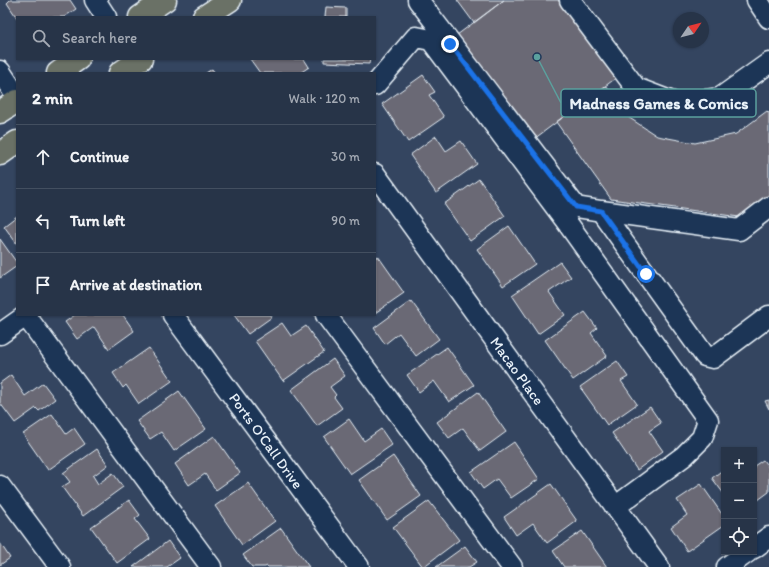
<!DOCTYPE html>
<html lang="en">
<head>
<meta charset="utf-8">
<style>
  body { margin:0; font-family:Itim,sans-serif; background:#2f3c4f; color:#f1f3f6 }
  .controls { position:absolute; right:12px; bottom:12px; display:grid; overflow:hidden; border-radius:0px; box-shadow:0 1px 3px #0004 }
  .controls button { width:36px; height:36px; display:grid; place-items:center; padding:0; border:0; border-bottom:1px solid #434f60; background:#273448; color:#f1f3f6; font:20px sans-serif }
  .compass { position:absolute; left:673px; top:12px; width:36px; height:36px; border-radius:50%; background:#273448; box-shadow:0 1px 3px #0004; rotate:55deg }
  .stop { position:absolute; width:12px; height:12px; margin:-9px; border:3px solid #1a73e8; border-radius:50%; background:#fff }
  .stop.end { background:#1a73e8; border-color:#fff; box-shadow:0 1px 4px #0008 }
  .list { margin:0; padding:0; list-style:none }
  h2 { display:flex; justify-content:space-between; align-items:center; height:52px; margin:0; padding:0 16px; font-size:17px }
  h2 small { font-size:13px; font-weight:400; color:#a4aab4 }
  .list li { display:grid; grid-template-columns:26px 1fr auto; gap:12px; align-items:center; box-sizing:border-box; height:64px; padding:0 16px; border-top:1px solid #434f60 }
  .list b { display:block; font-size:15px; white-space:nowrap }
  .list em { font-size:13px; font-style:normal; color:#a4aab4 }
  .icon { flex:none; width:22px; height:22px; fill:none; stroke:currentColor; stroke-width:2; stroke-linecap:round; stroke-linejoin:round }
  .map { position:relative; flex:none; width:769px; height:567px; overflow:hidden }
  .search { position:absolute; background:#273448; box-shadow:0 1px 3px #0004; left:16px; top:16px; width:360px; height:44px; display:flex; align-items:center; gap:10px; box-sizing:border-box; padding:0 14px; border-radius:0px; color:#a4aab4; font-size:15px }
  .panel { position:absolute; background:#273448; box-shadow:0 1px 3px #0004; left:16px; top:72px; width:360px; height:244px; border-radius:0px }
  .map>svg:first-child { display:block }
  .building { fill:#6b6974; stroke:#e8f1f8 }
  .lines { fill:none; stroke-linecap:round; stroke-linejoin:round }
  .minor-casing { stroke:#e8f1f8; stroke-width:23 }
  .major-casing { stroke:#e8f1f8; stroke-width:25 }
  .minor { stroke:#1d3557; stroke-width:20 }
  .major { stroke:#6a7166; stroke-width:22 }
  .route { stroke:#1a73e8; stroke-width:5 }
  .labels { text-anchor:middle; stroke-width:3; stroke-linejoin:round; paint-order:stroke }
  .street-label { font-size:15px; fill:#e8f1f8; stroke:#1d3557 }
  .leader { fill:none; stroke:#5ba19e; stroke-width:1.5 }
  .callout-dot { fill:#5ba19e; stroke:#1d3557; stroke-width:1.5 }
  .callout { fill:#1d3557; stroke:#5ba19e; stroke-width:1.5 }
  .callout-label { font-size:16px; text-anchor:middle; font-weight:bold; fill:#e8f1f8 }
</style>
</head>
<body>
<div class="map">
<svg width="769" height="567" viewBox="0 0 769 567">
  <rect width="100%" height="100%" fill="#344560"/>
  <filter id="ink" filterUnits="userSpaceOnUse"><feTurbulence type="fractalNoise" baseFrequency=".025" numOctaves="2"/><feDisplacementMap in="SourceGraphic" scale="8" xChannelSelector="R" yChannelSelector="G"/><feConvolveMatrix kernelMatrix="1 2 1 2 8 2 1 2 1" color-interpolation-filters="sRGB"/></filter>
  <g filter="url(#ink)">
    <path class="building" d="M10 0H70L76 9 64 17 17 18 7 3Z
      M457 0H504L474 23Z
      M504 0H558L616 78 534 139 457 35Z
      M326 7 346 8V17H325Z
      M250 59H304L309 67 300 73H260Z
      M324 59H370L369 64 324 62Z
      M212 69 215 73H206Z
      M423 75 435 92 429 95 444 117 408 142 382 104Z
      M606 86 628 117 657 136 695 143 736 134 767 111 769 113V195L739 217 611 199 556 122Z
      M436 136 446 151 461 141 477 164 436 193 410 155Z
      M479 179 505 216 470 241 444 204Z
      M17 216V244L4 226Z
      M509 226 535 264 503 286 477 249Z
      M0 239 17 263V266L0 278Z
      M378 256 404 293 375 313V258Z
      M560 262 571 277 549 292 565 315 538 334 512 295Z
      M411 301 439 339 416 356 399 333 385 344 374 328Z
      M585 312 597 328 591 333 607 356 573 380 545 340Z
      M75 315H123L134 331 109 349 94 327 77 339 65 322Z
      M234 315H271L272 317 248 334Z
      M282 323 291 336 306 326 324 352 283 381 255 341Z
      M447 347 474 385 449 402 434 381 419 392 407 375Z
      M149 348 172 381 139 404 126 385 123 388 113 373Z
      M333 359 345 376 330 387 336 395 334 397 342 408 317 426 291 390Z
      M617 361 628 377 621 381 637 404 607 425 580 387Z
      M11 375 25 396 43 383 55 399 39 411 36 408 15 423 0 403V383Z
      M179 391 206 429 174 451 161 432 150 439 137 421Z
      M478 392 506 432 480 451 463 428 449 438 437 422Z
      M769 400V409L765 401Z
      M650 407 661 423 649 431 663 451 637 470 612 433Z
      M52 414 66 434 74 428 85 444 48 470 23 434Z
      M349 419 364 441 381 429 392 445 350 474 324 437Z
      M214 436 240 473 216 490 205 474 189 485 175 464Z
      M514 442 539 479 511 498 497 479 483 489 471 472Z
      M97 449 108 465 93 476 98 484 113 473 123 487 83 516 62 487 70 482 63 473Z
      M393 456 421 496 387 520 359 480Z
      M763 460 769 468V492L754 503V466Z
      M724 469V494L712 478Z
      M248 483 275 521 242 545 215 506Z
      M551 484 577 521 547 543 533 523 516 535 504 517Z
      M701 484 724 517V525L687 551 671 527 687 515 677 500Z
      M129 500 140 515 135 519 150 539 117 563 91 527Z
      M429 501 459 540 423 567 393 527Z
      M281 528 309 567H268L267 566 265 567H252L243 555Z
      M582 531 607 567H564L553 551Z
      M168 541 180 558 167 567H133Z
      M0 543 10 558 0 565Z
      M465 546 477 562 469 567H436Z"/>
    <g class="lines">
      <g class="minor-casing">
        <path id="minor" d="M95 0 106 17
          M418 0 576 207 601 211 705 356 713 358 769 316
          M570 0 636 88 678 104 720 98 769 63
          M757 0 769 18
          M0 71 17 97
          M375 85 416 37 431 40 566 221 708 420 702 438 684 456 615 507
          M375 174 659 567
          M601 211 739 230 769 207
          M173 315 359 567
          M326 315 512 567
          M26 316 211 567
          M0 334 27 315
          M0 486 60 567
          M754 548 769 537
          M727 567 748 552"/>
      </g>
      <g class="major-casing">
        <path id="major" d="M140 17 165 0
          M204 17 230 0
          M58 73 78 59
          M120 73 141 59
          M0 112 17 101
          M0 154 17 142"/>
      </g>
      <use href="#minor" class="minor"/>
      <use href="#major" class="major"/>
    </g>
  </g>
  <g class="lines" filter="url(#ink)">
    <path class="route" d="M450 44 576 207 601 211 646 274"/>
  </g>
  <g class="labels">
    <g class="street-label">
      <text transform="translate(517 371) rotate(54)" y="5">Macao Place</text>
      <text transform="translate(266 441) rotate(54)" y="5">Ports O'Call Drive</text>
    </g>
  </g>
  <path class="leader" d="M537 57L561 103"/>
  <circle class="callout-dot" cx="537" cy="57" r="4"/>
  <rect class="callout" x="561" y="89" width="195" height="28" rx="4"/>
  <g class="callout-label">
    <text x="659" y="109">Madness Games &amp; Comics</text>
  </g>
</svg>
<div class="controls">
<button>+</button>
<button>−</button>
<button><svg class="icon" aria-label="locate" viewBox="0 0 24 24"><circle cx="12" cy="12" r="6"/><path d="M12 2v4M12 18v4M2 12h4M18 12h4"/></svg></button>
</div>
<svg class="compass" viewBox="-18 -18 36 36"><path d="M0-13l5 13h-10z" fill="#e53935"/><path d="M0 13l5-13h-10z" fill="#a4aab4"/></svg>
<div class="stop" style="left:646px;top:274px"></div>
<div class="stop end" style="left:450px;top:44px"></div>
<div class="search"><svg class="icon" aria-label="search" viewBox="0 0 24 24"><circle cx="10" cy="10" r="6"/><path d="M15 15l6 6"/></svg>Search here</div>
<section class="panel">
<h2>2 min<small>Walk · 120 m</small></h2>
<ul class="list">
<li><svg class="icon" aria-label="ahead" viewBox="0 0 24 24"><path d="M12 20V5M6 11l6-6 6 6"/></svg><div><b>Continue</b></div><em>30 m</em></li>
<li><svg class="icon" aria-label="left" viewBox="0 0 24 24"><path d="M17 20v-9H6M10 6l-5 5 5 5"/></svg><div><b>Turn left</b></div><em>90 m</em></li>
<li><svg class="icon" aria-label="arrive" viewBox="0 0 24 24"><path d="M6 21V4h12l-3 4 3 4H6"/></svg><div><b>Arrive at destination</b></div></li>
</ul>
</section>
</div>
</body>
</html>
